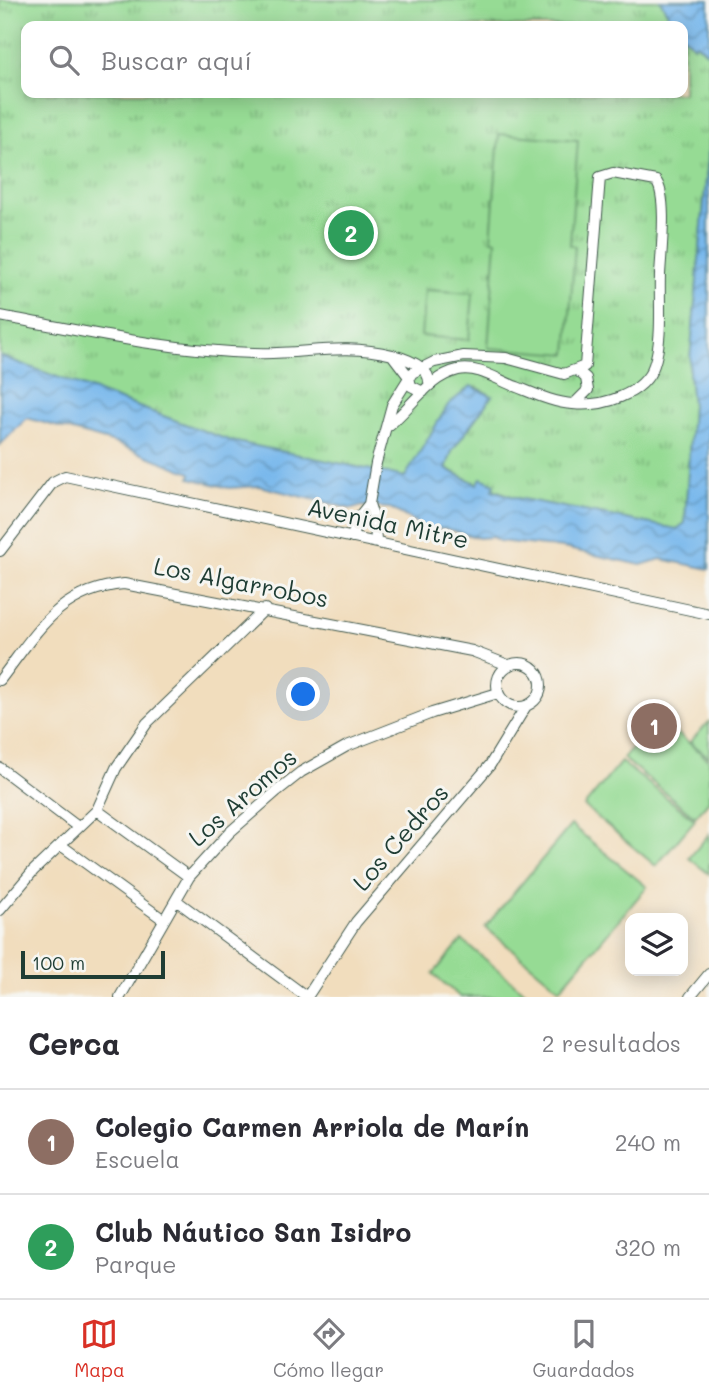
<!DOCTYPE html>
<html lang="es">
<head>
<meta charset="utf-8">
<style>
  body { margin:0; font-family:Mali,sans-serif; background:#f7f7f7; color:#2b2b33 }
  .controls { position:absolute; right:21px; bottom:21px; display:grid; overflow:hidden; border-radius:14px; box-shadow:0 4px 18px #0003 }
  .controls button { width:63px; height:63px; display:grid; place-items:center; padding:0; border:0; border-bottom:2px solid #e1e1e2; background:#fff; color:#2b2b33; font:35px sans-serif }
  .scale { position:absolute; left:21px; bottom:18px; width:144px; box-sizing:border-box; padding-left:7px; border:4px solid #1f3d34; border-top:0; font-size:19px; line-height:24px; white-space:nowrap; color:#1f3d34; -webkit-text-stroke:5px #f6f6f2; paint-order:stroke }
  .you { position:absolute; left:304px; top:695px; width:24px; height:24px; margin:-18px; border:5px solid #fff; border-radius:50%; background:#1a73e8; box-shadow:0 0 0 10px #1a73e833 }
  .badge { display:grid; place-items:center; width:46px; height:46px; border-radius:50%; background:#d93025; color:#fff; font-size:23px; font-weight:700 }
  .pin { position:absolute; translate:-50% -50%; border:4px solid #fff; box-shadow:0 2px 7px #0006 }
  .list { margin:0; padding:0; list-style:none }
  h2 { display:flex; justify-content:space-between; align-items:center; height:91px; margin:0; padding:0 28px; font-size:30px }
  h2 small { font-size:23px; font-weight:400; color:#7c7c81 }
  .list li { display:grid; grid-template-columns:46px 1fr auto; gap:21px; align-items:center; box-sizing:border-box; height:105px; padding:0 28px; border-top:2px solid #e1e1e2 }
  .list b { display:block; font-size:26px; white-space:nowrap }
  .list p { margin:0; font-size:23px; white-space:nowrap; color:#7c7c81 }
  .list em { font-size:23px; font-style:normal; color:#7c7c81 }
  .icon { flex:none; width:38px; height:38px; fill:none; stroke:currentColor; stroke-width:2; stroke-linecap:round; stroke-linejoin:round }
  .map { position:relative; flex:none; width:709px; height:997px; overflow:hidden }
  .search { position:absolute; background:#fff; box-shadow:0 4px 18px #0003; left:21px; right:21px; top:21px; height:77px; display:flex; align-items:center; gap:18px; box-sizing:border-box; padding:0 24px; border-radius:14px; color:#7c7c81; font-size:26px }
  .sheet { height:301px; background:#fff }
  nav { display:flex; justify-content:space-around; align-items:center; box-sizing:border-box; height:98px; border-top:2px solid #e1e1e2; background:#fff; font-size:19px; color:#7c7c81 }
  nav a { display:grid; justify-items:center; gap:4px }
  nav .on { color:#d93025 }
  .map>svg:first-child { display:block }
  .park { fill:url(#park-tufts); stroke:#5a8c64; stroke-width:2 }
  .pitch { fill:#96db94; stroke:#5a8c64; stroke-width:2 }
  .water { fill:url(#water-waves); stroke:#4c7a90; stroke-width:2 }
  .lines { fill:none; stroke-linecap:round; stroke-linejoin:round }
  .minor-casing { stroke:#3e5549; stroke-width:12 }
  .minor { stroke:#fff; stroke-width:10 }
  .labels { text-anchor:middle; stroke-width:6; stroke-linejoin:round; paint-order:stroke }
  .street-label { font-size:24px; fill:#1f3d34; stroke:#f6f6f2 }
</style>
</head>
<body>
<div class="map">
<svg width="709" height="997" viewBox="0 0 709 997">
  <defs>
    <pattern id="park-tufts" width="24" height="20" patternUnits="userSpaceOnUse" patternTransform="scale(1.75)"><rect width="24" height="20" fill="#96db94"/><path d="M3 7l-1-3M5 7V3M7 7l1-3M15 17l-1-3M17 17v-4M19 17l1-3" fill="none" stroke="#7ab37a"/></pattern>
    <pattern id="water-waves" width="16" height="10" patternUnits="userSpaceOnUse" patternTransform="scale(1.75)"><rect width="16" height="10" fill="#78b8ec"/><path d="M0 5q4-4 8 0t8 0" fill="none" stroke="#6297c0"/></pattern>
  </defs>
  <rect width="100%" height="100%" fill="#f6f6f2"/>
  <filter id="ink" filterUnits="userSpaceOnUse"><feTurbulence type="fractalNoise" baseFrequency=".0143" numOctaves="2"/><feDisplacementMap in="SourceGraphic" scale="14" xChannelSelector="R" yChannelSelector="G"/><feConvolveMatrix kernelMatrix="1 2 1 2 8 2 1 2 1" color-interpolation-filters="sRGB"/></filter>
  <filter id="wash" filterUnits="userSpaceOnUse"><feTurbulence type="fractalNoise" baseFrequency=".00686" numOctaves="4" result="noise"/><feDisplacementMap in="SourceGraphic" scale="28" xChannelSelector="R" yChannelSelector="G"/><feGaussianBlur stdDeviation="1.57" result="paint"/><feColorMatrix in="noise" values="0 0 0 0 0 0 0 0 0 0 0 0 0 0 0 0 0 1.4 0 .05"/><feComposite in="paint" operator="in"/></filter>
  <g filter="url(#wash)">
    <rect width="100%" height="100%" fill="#f1ddbd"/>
    <path class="park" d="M0 0H660L675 26H26V93H683V35L693 46 696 43 709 54V146L689 372 692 405 685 523 677 529 517 498 493 489 481 479 477 484 446 468 452 451 492 396 477 387 418 457 405 477 231 441 0 356Z"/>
    <path class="pitch" d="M499 134 578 140 570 245 575 246 567 354 488 348 496 240H491Z
      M425 290 473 293 469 340 421 336Z
      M658 717 709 760V801L695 817 623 758Z
      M709 722V757L690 742Z
      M621 762 695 820 656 866 584 806Z
      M571 825 647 887 560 989 485 927Z
      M709 834V874L689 858Z
      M462 940 531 997H460L433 974Z"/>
    <path class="water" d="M660 0H709V54L696 43 694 46 683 35V26H675Z
      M709 146V569L661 559 641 565 563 548 499 541 492 537 479 538 444 528 427 529 390 508 362 506 352 509 259 486 229 488 190 478 191 473 112 442 27 418 0 445V356L231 441 405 477 448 405 471 386 492 396 452 451 446 469 477 484 481 478 495 484 493 490 517 498 677 529 685 523 692 405 689 372Z"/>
  </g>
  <g filter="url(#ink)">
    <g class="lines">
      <g class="minor-casing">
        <path id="minor" d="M0 316C83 331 169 351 254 353 305 355 340 342 393 355 408 359 432 367 429 386
          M393 356 409 377 411 386 423 392
          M574 404 588 390 586 378 578 371
          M369 504 375 522 376 542
          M352 538 357 519 369 504 376 463 392 405 412 373 434 362 464 356 506 358 564 374 585 366 600 177 613 173 656 181C668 196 661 254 660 275 659 303 663 339 654 365 644 395 602 407 573 404 554 403 535 394 517 387 497 380 480 366 458 370 429 376 410 409 388 426
          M0 551 53 482 65 476 709 614
          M497 685a22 22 0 1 1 44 0a22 22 0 1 1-44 0Z
          M0 680C37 632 58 590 124 584L472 651 508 665
          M0 768 78 827
          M97 810 189 877
          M62 846 164 920
          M177 901 307 997
          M0 910 33 871 97 810 116 768 147 723 265 609
          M120 997 189 877 230 832 277 791 301 772 347 746 432 713 498 693
          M307 997 356 922 490 765 526 706
          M690 997 709 974"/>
      </g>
      <use href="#minor" class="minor"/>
    </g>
  </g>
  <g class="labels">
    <g class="street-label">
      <text transform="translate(388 524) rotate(12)" y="8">Avenida Mitre</text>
      <text transform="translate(241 583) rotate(11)" y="8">Los Algarrobos</text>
      <text transform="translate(243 798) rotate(-41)" y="8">Los Aromos</text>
      <text transform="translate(401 838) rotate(-49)" y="8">Los Cedros</text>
    </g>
  </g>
</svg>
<div class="controls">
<button><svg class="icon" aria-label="layers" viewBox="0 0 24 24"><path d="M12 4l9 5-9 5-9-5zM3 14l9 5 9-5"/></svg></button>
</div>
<div class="scale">100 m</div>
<div class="you"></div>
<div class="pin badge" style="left:654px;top:726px;background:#8d6e63">1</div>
<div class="pin badge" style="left:351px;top:233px;background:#2e9e5b">2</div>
<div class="search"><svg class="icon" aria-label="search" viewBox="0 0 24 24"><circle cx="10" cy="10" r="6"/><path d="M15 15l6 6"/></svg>Buscar aquí</div>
</div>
<section class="sheet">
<h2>Cerca<small>2 resultados</small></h2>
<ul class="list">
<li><span class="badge" style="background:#8d6e63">1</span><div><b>Colegio Carmen Arriola de Marín</b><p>Escuela</p></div><em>240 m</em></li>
<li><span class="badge" style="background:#2e9e5b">2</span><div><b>Club Náutico San Isidro</b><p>Parque</p></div><em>320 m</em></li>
</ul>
</section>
<nav>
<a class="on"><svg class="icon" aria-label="map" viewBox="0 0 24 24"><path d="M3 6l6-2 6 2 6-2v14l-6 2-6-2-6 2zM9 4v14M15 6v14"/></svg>Mapa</a>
<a><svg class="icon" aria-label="directions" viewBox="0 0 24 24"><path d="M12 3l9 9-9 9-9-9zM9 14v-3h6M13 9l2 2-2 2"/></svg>Cómo llegar</a>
<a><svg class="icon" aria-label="saved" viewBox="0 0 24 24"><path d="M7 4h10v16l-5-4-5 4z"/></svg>Guardados</a>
</nav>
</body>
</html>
